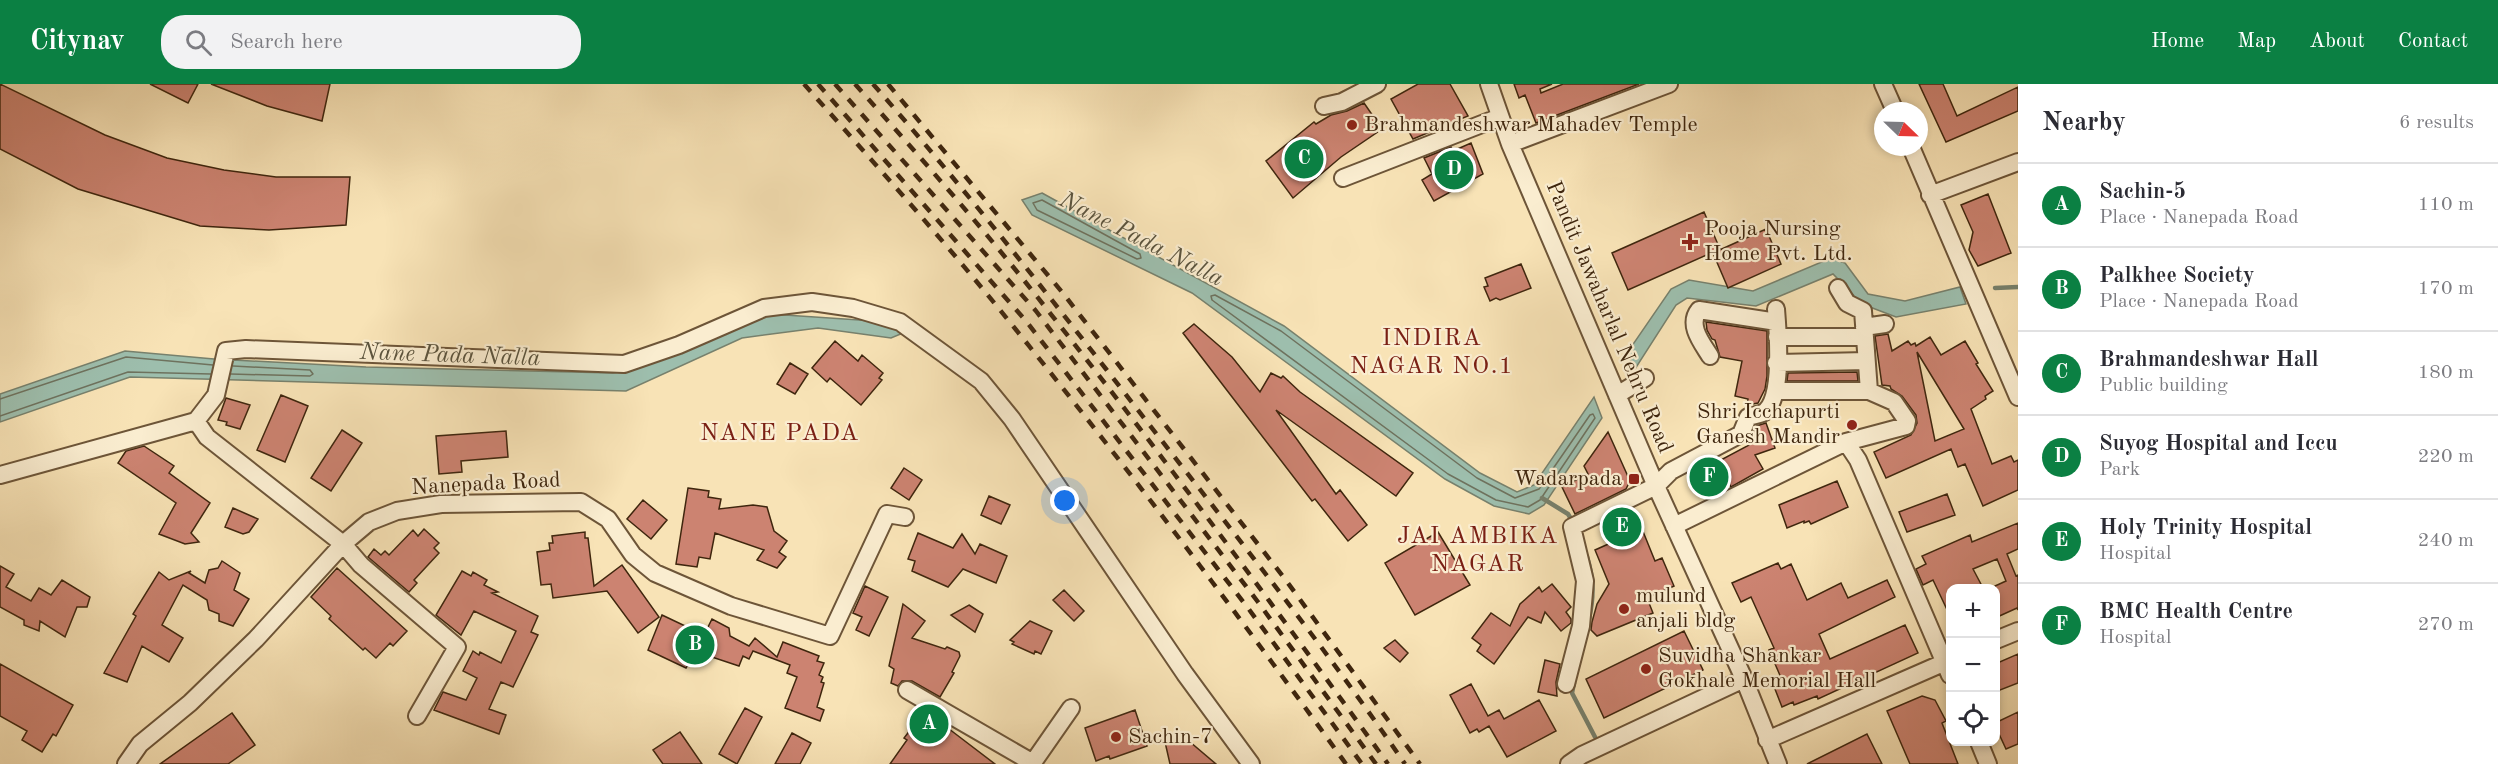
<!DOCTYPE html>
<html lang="en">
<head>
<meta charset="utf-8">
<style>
  :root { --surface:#fff; --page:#f2f2f3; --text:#2b2b33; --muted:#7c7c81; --line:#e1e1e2; --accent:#0b8043 }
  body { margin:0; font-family:"Old Standard TT",serif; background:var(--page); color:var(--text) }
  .controls { position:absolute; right:18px; bottom:18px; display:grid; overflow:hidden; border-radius:12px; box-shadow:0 3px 9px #0003 }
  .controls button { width:54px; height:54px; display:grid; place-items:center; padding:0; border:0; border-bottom:2px solid var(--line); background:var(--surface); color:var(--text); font:30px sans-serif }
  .compass { position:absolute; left:1874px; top:18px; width:54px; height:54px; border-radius:50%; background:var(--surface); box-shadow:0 3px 9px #0003; rotate:113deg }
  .you { position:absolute; left:1065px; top:417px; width:21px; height:21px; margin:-15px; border:4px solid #fff; border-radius:50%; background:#1a73e8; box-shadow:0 0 0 9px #1a73e833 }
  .badge { display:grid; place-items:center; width:39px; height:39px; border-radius:50%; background:var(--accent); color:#fff; font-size:20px; font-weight:700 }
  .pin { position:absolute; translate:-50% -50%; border:3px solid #fff; box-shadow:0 2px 6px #0006 }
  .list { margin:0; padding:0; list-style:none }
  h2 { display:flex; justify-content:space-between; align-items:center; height:78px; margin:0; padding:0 24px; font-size:26px }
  h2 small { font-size:20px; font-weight:400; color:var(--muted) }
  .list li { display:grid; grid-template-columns:39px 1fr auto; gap:18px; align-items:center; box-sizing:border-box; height:84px; padding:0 24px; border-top:2px solid var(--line) }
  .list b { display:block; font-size:22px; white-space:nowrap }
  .list p { margin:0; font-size:20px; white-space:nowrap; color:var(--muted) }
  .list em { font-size:20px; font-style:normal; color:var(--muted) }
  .icon { flex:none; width:33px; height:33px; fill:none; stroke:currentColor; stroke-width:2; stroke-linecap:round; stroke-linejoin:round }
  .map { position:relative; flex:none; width:2018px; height:680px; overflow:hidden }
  header { display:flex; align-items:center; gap:36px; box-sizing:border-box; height:84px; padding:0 30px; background:var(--accent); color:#fff }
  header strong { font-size:28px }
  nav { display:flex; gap:33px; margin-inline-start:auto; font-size:21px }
  .search { width:420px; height:54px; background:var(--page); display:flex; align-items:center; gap:15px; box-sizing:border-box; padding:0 21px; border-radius:24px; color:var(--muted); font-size:22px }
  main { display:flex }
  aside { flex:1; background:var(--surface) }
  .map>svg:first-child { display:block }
  .water { fill:#9dbead; stroke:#77816d; stroke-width:1.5 }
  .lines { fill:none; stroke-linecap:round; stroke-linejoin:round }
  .shore { stroke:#6e725e; stroke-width:1.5 }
  .stream { stroke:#77816d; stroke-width:4.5 }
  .building { fill:#cc8371; stroke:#3f260e; stroke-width:1.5; fill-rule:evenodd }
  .minor-casing { stroke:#6d5538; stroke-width:20 }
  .minor { stroke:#faedd0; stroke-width:16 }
  .rail { stroke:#3f260e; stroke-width:4.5; stroke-dasharray:10 10; stroke-linecap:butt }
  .poi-dot { fill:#8f2418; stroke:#faedd0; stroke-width:2 }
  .labels { text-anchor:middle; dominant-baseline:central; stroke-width:4.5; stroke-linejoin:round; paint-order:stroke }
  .poi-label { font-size:22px; fill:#3f260e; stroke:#faedd0; text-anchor:start }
  .street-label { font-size:22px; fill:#3f260e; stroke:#faedd0 }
  .water-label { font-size:24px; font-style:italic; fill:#5b543e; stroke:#faedd0 }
  .neighbourhood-label { font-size:24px; letter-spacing:1.5px; fill:#7a1f14; stroke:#faedd0 }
</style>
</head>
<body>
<header>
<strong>Citynav</strong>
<div class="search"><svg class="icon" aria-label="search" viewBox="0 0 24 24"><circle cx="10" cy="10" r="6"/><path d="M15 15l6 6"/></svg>Search here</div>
<nav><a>Home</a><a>Map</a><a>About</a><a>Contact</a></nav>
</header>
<main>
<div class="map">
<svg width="2018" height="680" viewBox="0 0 2018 680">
  <rect width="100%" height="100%" fill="#f8e3b6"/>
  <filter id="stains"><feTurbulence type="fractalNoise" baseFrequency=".00333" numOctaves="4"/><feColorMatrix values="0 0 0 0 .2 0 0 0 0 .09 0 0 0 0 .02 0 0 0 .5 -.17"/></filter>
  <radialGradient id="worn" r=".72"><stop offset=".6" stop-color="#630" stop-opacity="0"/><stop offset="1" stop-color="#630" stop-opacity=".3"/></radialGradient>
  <path class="water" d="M1042,109l242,133 196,147 37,19 17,-7 60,-88 8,21 -58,87 -15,9 -35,-8 -49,-27 -253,-186 -160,-78 -10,-15z
    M1831,174l14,5 23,31 37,7 55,-14 6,17 -70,13 -34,-13 -29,-30 -77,32 -69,-8 -11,7 -41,64 -8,-16 44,-64 18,-9 64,11z
    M770,230l119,8 14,11 -12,5 -73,-10 -76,10 -116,53 -496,-14 -130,45v-28l125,-43 89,8 152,8 247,6 26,-5z"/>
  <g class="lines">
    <path class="shore" d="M1042,116l98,54 1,4 -4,1 -100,-49 -4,-7z
      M1215,211l66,36 196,147 38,20 24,-9 51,-74 3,-1 2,4 -55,82 -12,7 -32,-7 -48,-26 -236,-174 -1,-4z
      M231,290l79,2 3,-2 -3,-4 -77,-4
      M0,315l126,-42 87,8
      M0,332l128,-44 83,2"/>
    <path class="stream" d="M1995,204l23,-1
      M1542,414l26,16 5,8
      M1587,473c7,22 7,40 2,62
      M1574,599l-2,10 23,44"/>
  </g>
  <path class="building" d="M0,0l105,51 62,23 57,12 52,7h74l-4,48 -77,5 -69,-4 -122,-37 -78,-40z
    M150,0h48l-10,19z
    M211,0h119l-8,37 -55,-15z
    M1418,0h32l18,32 -55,23 -22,-40z
    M1514,0h38l-12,5 1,4 22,-9h76l-103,39 -11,-28 -6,3z
    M1919,0h24l14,32 61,-29v24l-72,31z
    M1364,19l18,26 -41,28 -48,41 -27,-37 48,-39 2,2 15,-9 16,-4z
    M1471,59l12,31 -49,27 -12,-21 10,-6 -8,-16 27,-11 2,4z
    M1988,110l23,59 -33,13 -9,-16 4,-18 -12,-27z
    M1704,128l16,37 -92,41 -16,-37z
    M1766,145l15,35 -53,24 -15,-35z
    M1521,180l10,24 -31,12 -4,-2 -6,3 -6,-14 4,-1 -3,-8z
    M1706,238l61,9v45l-2,13 -7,14 -11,2 1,-6 -13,-3 7,-35 -22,-4 -5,-17 -3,-1 -5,-9z
    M1194,240l38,33 28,35 11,-19 10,5 2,-2 17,16 113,81 -17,23 -120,-86 60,84 4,-4 27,35 -19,16 -33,-42 -3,2 -129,-168z
    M1888,250l4,17 16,-10 3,4 4,-2 1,3 14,-9 11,18 24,-14 13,22 -2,1 17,27 -8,5 1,3 -15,10 21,55 19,-8 3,6 4,-2v30l-35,16 -18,-42 -7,3 -7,-18 -65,29 -12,-26 37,-17 6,-12 -1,-8 -14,-19 -11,-7 -1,-3 -8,-1 -7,-49zM1917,268l47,77 -29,12z
    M835,257l23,20 4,-6 21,18 -4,5 3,2 -21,25 -31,-27 -3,4 -15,-14z
    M790,279l18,11 -13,20 -18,-10z
    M1857,288l1,9h-71l1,-8z
    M281,311l27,11 -23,56 -28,-12z
    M226,314l24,7 -10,24 -14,-4 1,-3 -9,-2z
    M1766,339l9,25 -20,7 8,14 -32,18 -14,-25 36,-19 -2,-5 5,-12z
    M342,346l20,13 -31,48 -20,-13z
    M506,347l2,26 -47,4 1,11 -23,2 -3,-38z
    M1608,348l22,49 -4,8 -51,25 -13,-27 26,-13 -4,-8z
    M144,362l30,20 -5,7 41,30 -19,30 8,9 -14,2 -26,-10 17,-31 -58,-40 8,-12z
    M904,384l18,12 -13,20 -18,-12z
    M1837,397l11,26 -37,17 -2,-3 -5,2v-2l-17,7 -8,-23z
    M688,404l21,3 -1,6 13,2 -2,10 34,-4 14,2 7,24 13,10 -8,11 7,5 -9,11 -20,-8 7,-10 -49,-17 -5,26 -11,-2 -2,10 -21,-3z
    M1947,410l8,21 -48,17 -8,-20z
    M989,412l21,9 -9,19 -20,-9z
    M643,416l24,20 -16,19 -24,-20z
    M233,424l25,11 -9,13 -6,2 -18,-7z
    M2018,439v26l-11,5 9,22 2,-1v35l-1,-2 -22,10v-32l11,-5 -9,-22 -24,10 10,19h-33v28l-17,-36 -10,5 -7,-16 10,-5 -4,-8 48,-21 2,7z
    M424,445l15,14 -5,5 5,5 -25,27 3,3 -8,9 -41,-35 6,-8 7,6 4,-4 4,4 24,-25 5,6z
    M1642,445l13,32 7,-3 12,28 -27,12 6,15 -56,23 -6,-6 1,-8 5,-18 12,-20 -14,-34z
    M585,448v6h3l6,48 28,-21 37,52 -21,16 -31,-42 -54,7 -2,-14 -10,1 -4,-33 13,-2 -1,-7h4l-1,-7z
    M1438,448l32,53 -55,30 -30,-52z
    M918,449l35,15 9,-14 13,20 5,-10 27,12 -11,27 -33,-14 -15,18 -36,-16 3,-10 -7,-2z
    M222,477l18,12 -6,17 15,9 -16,27 -14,-5v-7l-10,-4 -2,-10 -24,-15 -21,40 21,13 -14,24 -27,-16 -15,36 -23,-9 32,-57 -3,-2 26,-42 10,8 22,-9 -2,2 16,10 4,-13 9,-2z
    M1778,479l3,6 10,-5 16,36 34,-17 7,15 39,-18 8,17 -76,37 11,25 75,-34 13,28 -100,46 -1,-3 -23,9 -1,-3 -11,5 -9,-23 9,-4 -13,-30 5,-2 -23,-51 -10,5 -9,-19z
    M0,482l14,8 -8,13 25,14 8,-13 12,7 11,-15 28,17 -3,10h-10l-12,30 -25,-16 -1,10 -15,-6v-5l-24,-13z
    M337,484l70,63 -14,15 -3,-3 -14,15 -11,-10 -2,2 -34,-31 2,-3 -20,-19z
    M462,487l9,5 2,-4 14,8 -3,5 14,7 -6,1 46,23 -7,16 7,3 -25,52 -12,-5 -12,27 17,6 -7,19 -65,-24 9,-18 23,8 11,-22 -14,-7 10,-20 6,4 1,-3 21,11 15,-32 -42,-20 -13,24 -25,-20z
    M1552,500l19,23 -5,5 5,7v4l-10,8 -16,-19 -4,11 -13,-6 -34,47 -17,-13 4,-6 -9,-7 19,-25 19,13 10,-22 19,-17 3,5z
    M865,502l23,11 -19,39 -13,-6 6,-13 -9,-4z
    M1064,506l20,21 -10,10 -21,-21z
    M903,520l22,17 -13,17 33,11 2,-2 12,5 1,4 -8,16 2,1 -14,24 -28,-16h-10l-4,5 -7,-3 3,-14 -5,-3z
    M969,521l14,9 -8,18 -24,-17z
    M662,531l42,20 8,-16 17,9 1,8 19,10 6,-8 22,19 6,-15 36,14 -2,5 7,2 -5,12 4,2 -2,5 3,1 -7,24 7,3 -4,11 -35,-13 12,-31 -10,-4 3,-8 -37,-14 -4,8 -6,-3 -4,10 -39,-13 -8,5 -6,10 -38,-18z
    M1030,537l22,10 -11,23 -6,-3 -1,3 -22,-10 2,-2 -4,-2z
    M1684,547l19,39 -99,48 -18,-39z
    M1395,556l13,13 -8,9 -16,-14z
    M2018,570v29l-23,9v-28z
    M1545,576l15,4 -4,18 1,14 -19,-4z
    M0,580l73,41 -17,31 -3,-2 -11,18 -20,-12 5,-9 -27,-15z
    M1471,600l17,32 11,-6 5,9 35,-19 17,31 -49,26 -18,-31 -10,6 -2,-3 -7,4 -20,-38z
    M1922,612l13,4 11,21 -4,2 16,41h-48l-23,-53z
    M745,624l17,9 -25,47 -18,-10z
    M1135,626l12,36 -37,13 -1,-3 -13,5 -11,-33z
    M924,628l12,7 59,45h-105l17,-24 -3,-2z
    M2018,628v32l-12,5 -7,-15 -4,2v-13z
    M232,629l23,32 -27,19h-68z
    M680,648l22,32h-39l-10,-14z
    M792,649l19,10 -11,21h-25z
    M1867,650l15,30h-75z
    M1183,652l33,28h-46l-5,-22z"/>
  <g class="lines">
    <g class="minor-casing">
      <path id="minor" d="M1489,0l21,60 146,342 88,193 34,85
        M1883,0l12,27
        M1324,22l18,-4 35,-18
        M1510,60l159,-60
        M1911,63l107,250
        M1343,94l157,-61
        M1930,111l88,-33
        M1864,243l21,-3
        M1777,253h88
        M1710,272c-8,-13 -23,-31 -11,-46l78,12
        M1776,279l90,-2
        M1776,307h93
        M1617,311l28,-17
        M1846,358l12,18 92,215
        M0,391l196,-54
        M1674,442l172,-84 60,-16 1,-5 -13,-19 -25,-11 -6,-80 -16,-8 -9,-15
        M1996,556l22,-9
        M1566,600l15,-58 4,-45 -13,-54 84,-41 15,-15 70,-37 7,-17c6,-2 13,-2 18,-6 17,-17 12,-78 10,-102
        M907,606l126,73
        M417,632l40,-69 -96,-82 -18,-21 -136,-107 -11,-16 20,-26 10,-44 20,-2 378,15 55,-19 85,-37 48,-6 41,6 47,14 81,59 31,38 173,255 66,90
        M1767,656l183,-80
        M1979,658l9,22
        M126,680l14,-20 50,-41 66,-64 87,-95 26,-22 28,-11 44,-7 140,-2 27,17 25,36 22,18 76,33 99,30 57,-122 18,3
        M1032,680l39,-56
        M1569,680l13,-9 162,-76"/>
    </g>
    <use href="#minor" class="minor"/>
    <path class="rail" d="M804,0c72,81 145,162 213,247 114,141 223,286 329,433
      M818,0l208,237 222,287 114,156
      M835,0l201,227 222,291 118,162
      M855,0c65,73 130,146 191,224 118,149 231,302 342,456
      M873,0c101,115 195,236 289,357 83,106 167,212 243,323
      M888,0l174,208 223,287 135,185"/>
  </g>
  <g class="poi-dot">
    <circle cx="1352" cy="41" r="6"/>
    <path d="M1687 149h6v6h6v6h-6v6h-6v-6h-6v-6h6z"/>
    <circle cx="1852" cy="341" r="6"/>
    <rect x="1628" y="389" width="12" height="12" rx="3"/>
    <circle cx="1624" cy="525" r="6"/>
    <circle cx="1646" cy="585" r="6"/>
    <circle cx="1116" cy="653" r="6"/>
  </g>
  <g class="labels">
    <g class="poi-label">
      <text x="1364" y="41">Brahmandeshwar Mahadev Temple</text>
      <text x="1704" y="145">Pooja Nursing<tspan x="1704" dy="25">Home Pvt. Ltd.</tspan></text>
      <text x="1840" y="328" text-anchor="end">Shri Icchapurti<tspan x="1840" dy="25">Ganesh Mandir</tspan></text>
      <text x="1622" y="395" text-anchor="end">Wadarpada</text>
      <text x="1636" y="512">mulund<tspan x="1636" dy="25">anjali bldg</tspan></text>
      <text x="1658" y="572">Suvidha Shankar<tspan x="1658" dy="25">Gokhale Memorial Hall</tspan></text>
      <text x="1128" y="653">Sachin-7</text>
    </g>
    <g class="street-label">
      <text transform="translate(1609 233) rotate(67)">Pandit Jawaharlal Nehru Road</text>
      <text transform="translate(486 400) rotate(-3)">Nanepada Road</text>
    </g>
    <g class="water-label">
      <text transform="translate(1141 156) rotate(27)">Nane Pada Nalla</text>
      <text transform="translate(450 272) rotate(2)">Nane Pada Nalla</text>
    </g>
    <g class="neighbourhood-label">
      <text x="1432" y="255">INDIRA<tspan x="1432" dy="28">NAGAR NO.1</tspan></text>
      <text x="780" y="350">NANE PADA</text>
      <text x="1478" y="453">JAI AMBIKA<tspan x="1478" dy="28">NAGAR</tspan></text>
    </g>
  </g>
  <rect width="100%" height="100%" filter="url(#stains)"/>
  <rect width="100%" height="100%" fill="url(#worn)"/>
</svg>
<div class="controls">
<button>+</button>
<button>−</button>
<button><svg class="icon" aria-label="locate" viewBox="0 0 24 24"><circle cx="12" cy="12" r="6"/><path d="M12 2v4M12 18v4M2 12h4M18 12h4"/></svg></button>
</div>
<svg class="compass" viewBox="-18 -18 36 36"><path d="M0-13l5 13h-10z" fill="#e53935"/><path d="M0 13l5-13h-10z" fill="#7c7c81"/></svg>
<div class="you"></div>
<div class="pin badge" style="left:929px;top:640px">A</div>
<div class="pin badge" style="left:695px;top:561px">B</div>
<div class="pin badge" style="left:1304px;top:75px">C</div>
<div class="pin badge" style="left:1454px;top:86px">D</div>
<div class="pin badge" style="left:1622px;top:443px">E</div>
<div class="pin badge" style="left:1709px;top:393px">F</div>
</div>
<aside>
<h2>Nearby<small>6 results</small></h2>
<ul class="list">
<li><span class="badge">A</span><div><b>Sachin-5</b><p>Place · Nanepada Road</p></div><em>110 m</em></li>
<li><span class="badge">B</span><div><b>Palkhee Society</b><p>Place · Nanepada Road</p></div><em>170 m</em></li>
<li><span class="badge">C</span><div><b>Brahmandeshwar Hall</b><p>Public building</p></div><em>180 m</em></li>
<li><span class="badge">D</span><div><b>Suyog Hospital and Iccu</b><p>Park</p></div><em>220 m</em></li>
<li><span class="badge">E</span><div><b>Holy Trinity Hospital</b><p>Hospital</p></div><em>240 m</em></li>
<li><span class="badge">F</span><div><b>BMC Health Centre</b><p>Hospital</p></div><em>270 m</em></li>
</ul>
</aside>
</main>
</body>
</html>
